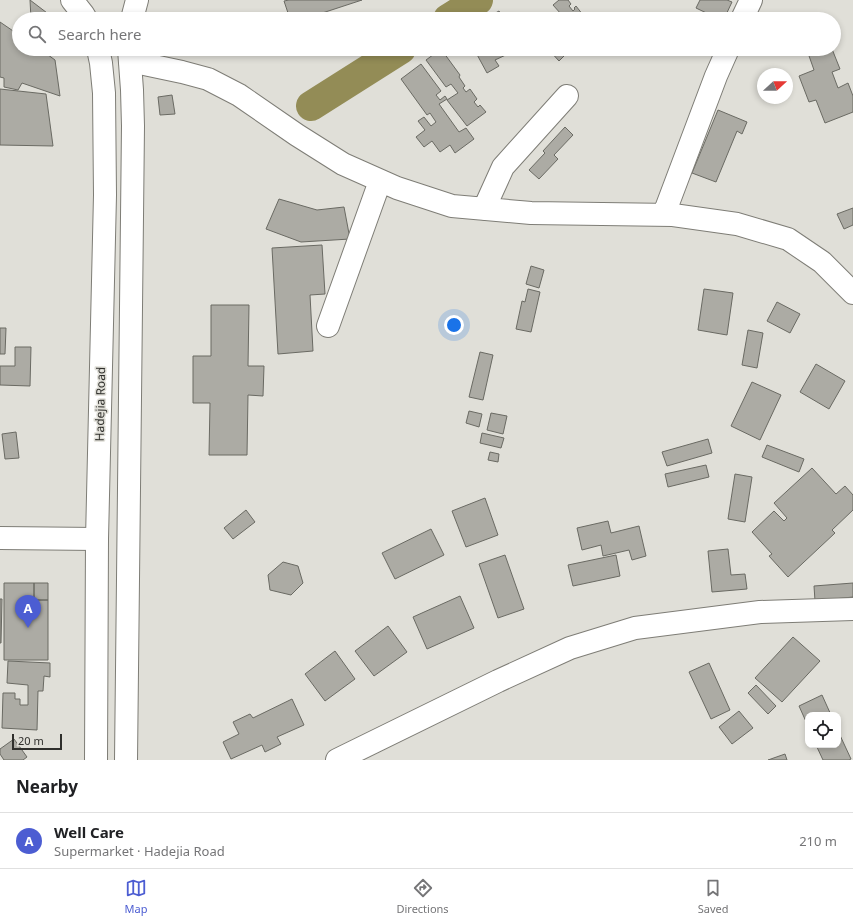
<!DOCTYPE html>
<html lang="en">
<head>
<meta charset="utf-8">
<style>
  :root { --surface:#fff; --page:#f6f6f6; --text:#202124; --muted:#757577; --line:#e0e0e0; --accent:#4c5dd2 }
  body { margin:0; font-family:"Noto Sans",sans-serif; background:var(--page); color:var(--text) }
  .controls { position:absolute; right:12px; bottom:12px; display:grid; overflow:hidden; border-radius:8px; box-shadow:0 2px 6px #0003 }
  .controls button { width:36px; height:36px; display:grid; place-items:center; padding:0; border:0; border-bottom:1px solid var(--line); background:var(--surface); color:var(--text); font:20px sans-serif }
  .compass { position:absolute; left:757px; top:68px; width:36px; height:36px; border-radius:50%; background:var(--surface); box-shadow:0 2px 6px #0003; rotate:69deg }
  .scale { position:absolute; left:12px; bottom:10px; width:50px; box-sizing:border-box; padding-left:4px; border:2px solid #2f2f2c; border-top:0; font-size:11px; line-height:14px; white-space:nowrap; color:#2f2f2c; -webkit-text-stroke:3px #e0dfd8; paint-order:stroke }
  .you { position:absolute; left:454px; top:325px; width:14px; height:14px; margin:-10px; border:3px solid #fff; border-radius:50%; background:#1a73e8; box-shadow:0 0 0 6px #1a73e833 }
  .badge { display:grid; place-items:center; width:26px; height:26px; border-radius:50%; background:var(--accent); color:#fff; font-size:13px; font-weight:700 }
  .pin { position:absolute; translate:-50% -33px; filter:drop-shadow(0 1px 2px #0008) }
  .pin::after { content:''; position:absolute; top:21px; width:14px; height:12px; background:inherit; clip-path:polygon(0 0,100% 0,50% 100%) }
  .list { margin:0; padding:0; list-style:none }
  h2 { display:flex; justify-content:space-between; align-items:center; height:52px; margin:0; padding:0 16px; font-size:17px }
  h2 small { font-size:13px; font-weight:400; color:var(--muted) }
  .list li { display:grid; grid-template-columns:26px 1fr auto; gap:12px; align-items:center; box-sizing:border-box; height:56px; padding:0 16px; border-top:1px solid var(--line) }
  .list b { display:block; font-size:15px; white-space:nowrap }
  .list p { margin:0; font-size:13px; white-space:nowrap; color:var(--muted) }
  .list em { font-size:13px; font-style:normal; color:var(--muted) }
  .icon { flex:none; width:22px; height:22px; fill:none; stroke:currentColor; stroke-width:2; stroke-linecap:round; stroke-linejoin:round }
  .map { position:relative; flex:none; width:853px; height:760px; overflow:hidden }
  .search { position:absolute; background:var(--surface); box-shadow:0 2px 6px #0003; left:12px; right:12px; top:12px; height:44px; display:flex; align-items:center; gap:10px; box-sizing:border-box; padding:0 14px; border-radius:22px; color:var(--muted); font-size:15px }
  .sheet { height:108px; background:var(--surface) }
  nav { display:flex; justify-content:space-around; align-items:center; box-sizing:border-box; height:56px; border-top:1px solid var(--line); background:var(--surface); font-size:11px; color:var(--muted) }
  nav a { display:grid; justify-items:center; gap:2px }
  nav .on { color:var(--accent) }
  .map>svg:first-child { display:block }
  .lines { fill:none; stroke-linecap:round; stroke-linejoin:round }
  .river { stroke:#938c56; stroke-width:30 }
  .building { fill:#acaba4; stroke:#6a6a63 }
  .minor-casing { stroke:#7e7d76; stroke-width:24 }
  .major-casing { stroke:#7e7d76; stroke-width:24 }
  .minor { stroke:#fff; stroke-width:22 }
  .major { stroke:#fff; stroke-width:22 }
  .labels { text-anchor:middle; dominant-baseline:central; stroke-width:3; stroke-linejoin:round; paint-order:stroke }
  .street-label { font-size:12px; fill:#2f2f2c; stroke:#e0dfd8 }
</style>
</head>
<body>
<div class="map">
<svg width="853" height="760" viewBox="0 0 853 760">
  <rect width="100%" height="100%" fill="#e0dfd8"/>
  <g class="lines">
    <path class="river" d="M448,19l30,-19
      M311,106l90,-57"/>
  </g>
  <path class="building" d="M30,0l25,19h-24z
    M289,0h73l-58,19h-14l-6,-18z
    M559,0h9l3,4 -2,2 4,5 2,-2 -1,-1 2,-2 7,9 -3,3 1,1h-9l-1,-2 -4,2 -5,-6 -1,1 -8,-9z
    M700,0h27l5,2 -8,17h-5l-23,-11z
    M499,11l5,8h-12l-2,-3z
    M259,13l2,6h-19z
    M0,22l19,13v14h21l15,11 5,36 -38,-13 -4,7 -14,-3v-9l-4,-1z
    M441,49l19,26 -1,2 6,9 -2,2 3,4 4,-3 7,10 -3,3 4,5 2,-2 6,7 -19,14 -20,-26 11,-7 -7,-9 -5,3 -20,-27z
    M474,49h34l2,4 -15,7 4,6 -12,7z
    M549,49h22l-12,12 -10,-11z
    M817,49h15l8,20 -8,3 6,16 10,-5 5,13v16l-28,11 -9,-23 -7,2 -10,-26 15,-6 -6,-17z
    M421,64l20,27 -5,4 4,5 5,-4 2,3 -8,5 20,28 7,-4 8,11 -19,14 -5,-8 -10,7 -8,-11 -8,6 -8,-10 9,-7 -7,-9 6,-4 7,9 5,-4 -6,-9 -3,2 -26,-36z
    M0,89l46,5 7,52 -53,-1z
    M172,95l3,19 -15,1 -2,-18z
    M718,110l29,12 -5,12 -5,-3 -21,51 -24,-9z
    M565,127l8,8 -19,20 4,4 -19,20 -10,-9 16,-17 -2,-2z
    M279,199l38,11 27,-3 6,32 -49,3 -35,-13z
    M853,208v17l-9,4 -7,-15z
    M322,245l3,49 -15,1 3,56 -35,3 -6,-106z
    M531,266l13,4 -5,18 -13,-4z
    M528,289l12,3 -9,40 -15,-3 6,-28 3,1z
    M704,289l29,4 -6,42 -29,-5z
    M777,302l23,12 -10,19 -23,-12z
    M211,305h38l-1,61h16l-1,30 -15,-1 -1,60h-38l1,-52h-17v-47h18z
    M0,328h6l-1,26h-5z
    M748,330l15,3 -6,35 -15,-3z
    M15,347h16l-1,39 -30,-1v-19h15z
    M480,352l13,3 -10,45 -14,-3z
    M816,364l29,17 -16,28 -29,-17z
    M752,382l29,13 -21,45 -29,-14z
    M469,411l13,3 -3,13 -13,-4z
    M491,413l16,3 -4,18 -16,-4z
    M16,432l3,26 -14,1 -3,-25z
    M482,433l22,5 -3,10 -21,-5z
    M708,439l4,14 -45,13 -5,-14z
    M767,445l37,14 -5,13 -37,-15z
    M490,452l9,2 -1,8 -10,-2z
    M706,465l3,12 -41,10 -3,-13z
    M812,468l24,26 9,-8 8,9v15l-21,20 3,3 -47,44 -19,-21 3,-2 -20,-22 22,-21 10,10 3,-3 -13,-15z
    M735,474l17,3 -7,45 -17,-3z
    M485,498l13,37 -32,12 -14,-36z
    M246,510l9,12 -22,17 -9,-11z
    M608,521l3,12 28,-7 7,30 -14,4 -3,-10 -26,6 -2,-11 -19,5 -5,-22z
    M431,529l13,26 -49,24 -13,-26z
    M728,549l3,26 14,-1 2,15 -35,3 -4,-41z
    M505,555l19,54 -26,9 -19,-54z
    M616,555l4,21 -47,10 -5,-21z
    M283,562l15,4 5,17 -12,12 -21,-5 -2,-15z
    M4,583h30v17h14v60h-44z
    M34,583h14v17h-14z
    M853,583v14l-38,4 -1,-15z
    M460,596l14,32 -47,21 -14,-32z
    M0,599h2l-1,44h-1z
    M388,626l19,26 -33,24 -19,-25z
    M793,637l27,24 -38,41 -27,-24z
    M335,651l20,28 -30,22 -20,-27z
    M8,661l42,2v14l-6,-1 -1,15h-5l-1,39 -35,-2 1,-35h12v6h5v6h8v-20l-21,-2z
    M709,663l21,47 -19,9 -22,-47z
    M756,685l20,21 -8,8 -20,-21z
    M822,695l9,20h-23v11l-9,-20z
    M292,699l12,26 -27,12 4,7 -16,8 -3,-7 -31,14 -8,-17 16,-8 -6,-12 17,-8 3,4z
    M739,711l14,17 -21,16 -13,-17z
    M838,731l13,28 -2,1h-26l-7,-15h22z
    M14,739l13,18 -4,3h-19l-4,-6v-5z
    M785,754l2,6h-19z"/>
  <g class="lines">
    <g class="minor-casing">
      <path id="minor" d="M742,19l9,-19
        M130,61l52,11 26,7 31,16 58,40 46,29 54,24 55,18 79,7 142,2 64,9 51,15 34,23 31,31
        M484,209l19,-42 64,-71
        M664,214l52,-138 12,-27
        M328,326l52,-145
        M0,538l97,1
        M337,760l161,-79 72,-33 65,-20 125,-16 93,-3"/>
    </g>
    <g class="major-casing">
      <path id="major" d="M72,0l11,14 3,5
        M132,19l5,-19
        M96,760l1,-221 8,-344 -1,-102 -3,-30 -3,-14
        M126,760l7,-634 -1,-36 -3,-41"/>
    </g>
    <use href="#minor" class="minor"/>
    <use href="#major" class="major"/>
  </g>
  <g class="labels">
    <g class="street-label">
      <text transform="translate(100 404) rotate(-89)">Hadejia Road</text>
    </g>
  </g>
</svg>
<div class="controls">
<button><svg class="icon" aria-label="locate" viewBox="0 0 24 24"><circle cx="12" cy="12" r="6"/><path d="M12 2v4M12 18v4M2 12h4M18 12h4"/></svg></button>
</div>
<svg class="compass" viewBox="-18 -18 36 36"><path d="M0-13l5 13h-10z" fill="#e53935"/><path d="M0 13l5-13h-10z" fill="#757577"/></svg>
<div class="scale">20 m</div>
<div class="you"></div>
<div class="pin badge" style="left:28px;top:628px">A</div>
<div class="search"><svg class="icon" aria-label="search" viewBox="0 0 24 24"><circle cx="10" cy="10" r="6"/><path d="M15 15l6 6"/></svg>Search here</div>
</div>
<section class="sheet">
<h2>Nearby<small></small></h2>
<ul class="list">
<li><span class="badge">A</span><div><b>Well Care</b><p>Supermarket · Hadejia Road</p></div><em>210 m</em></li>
</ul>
</section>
<nav>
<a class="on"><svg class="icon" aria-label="map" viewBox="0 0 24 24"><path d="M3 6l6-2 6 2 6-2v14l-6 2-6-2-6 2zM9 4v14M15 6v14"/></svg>Map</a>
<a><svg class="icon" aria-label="directions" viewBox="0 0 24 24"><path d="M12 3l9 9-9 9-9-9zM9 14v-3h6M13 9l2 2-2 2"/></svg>Directions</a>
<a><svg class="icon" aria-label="saved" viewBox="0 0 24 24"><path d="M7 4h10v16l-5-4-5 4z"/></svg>Saved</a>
</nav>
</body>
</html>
